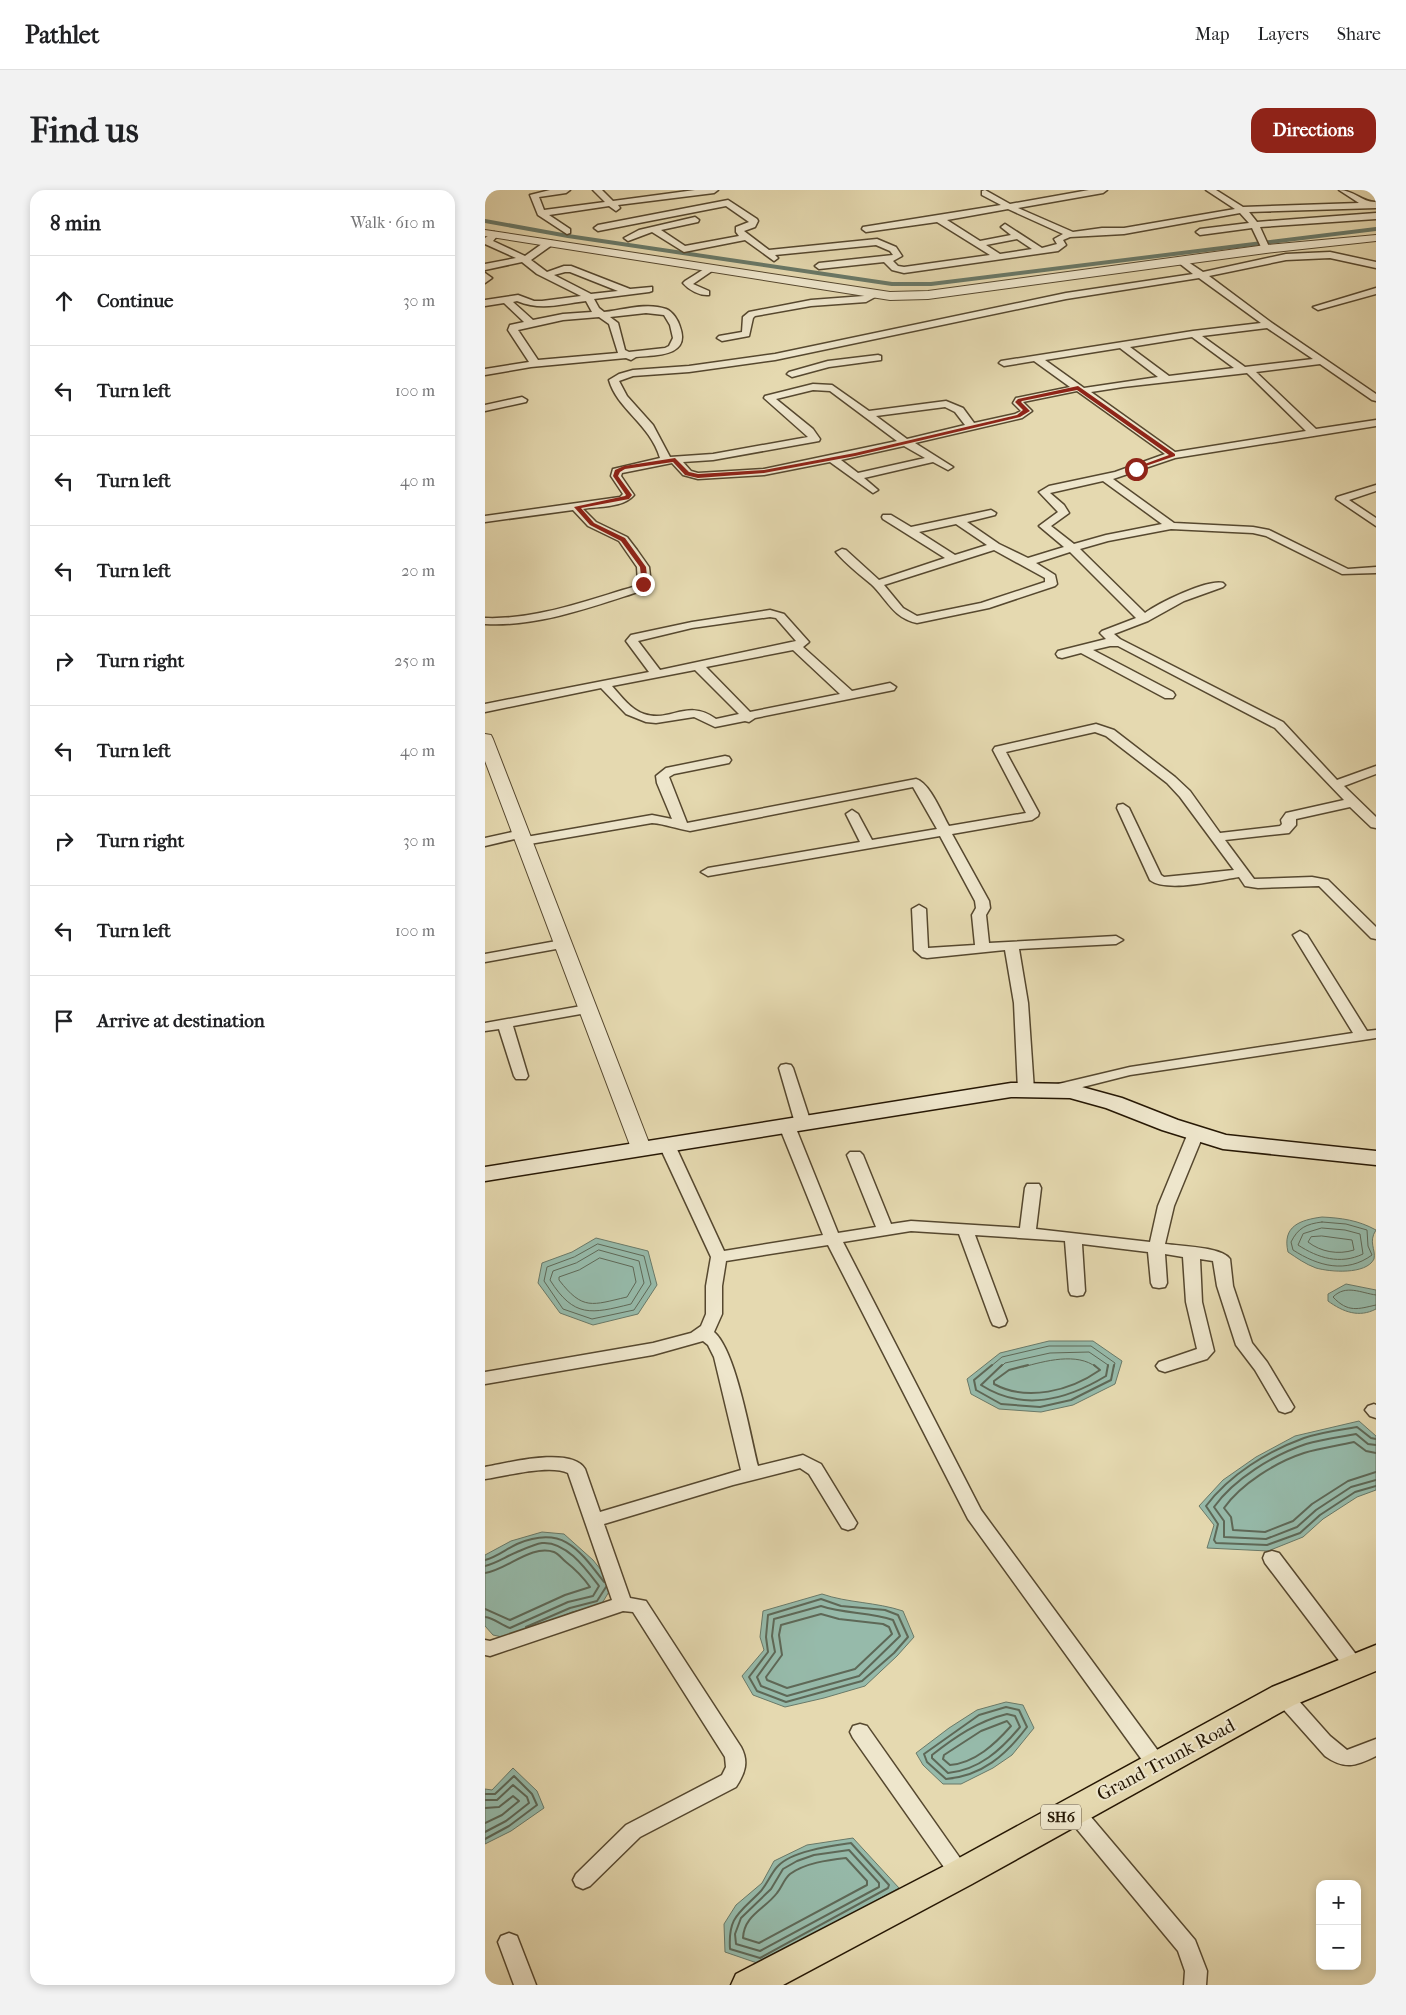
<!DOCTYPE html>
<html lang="en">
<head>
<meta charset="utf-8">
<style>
  :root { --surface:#fff; --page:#f2f2f2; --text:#202124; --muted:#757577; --line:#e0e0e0; --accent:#8f2418 }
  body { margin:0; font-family:"IM FELL French Canon",serif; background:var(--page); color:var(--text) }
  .controls { position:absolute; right:15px; bottom:15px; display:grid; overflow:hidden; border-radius:10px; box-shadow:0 2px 8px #0003 }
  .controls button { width:45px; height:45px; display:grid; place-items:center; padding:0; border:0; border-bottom:1px solid var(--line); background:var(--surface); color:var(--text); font:25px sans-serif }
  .stop { position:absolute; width:15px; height:15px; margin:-11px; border:4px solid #8f2418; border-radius:50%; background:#fff }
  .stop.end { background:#8f2418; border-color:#fff; box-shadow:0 1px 5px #0008 }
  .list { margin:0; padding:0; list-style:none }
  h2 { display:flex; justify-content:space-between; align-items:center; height:65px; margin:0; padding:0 20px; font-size:21px }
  h2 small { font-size:16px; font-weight:400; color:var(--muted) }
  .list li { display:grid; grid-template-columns:32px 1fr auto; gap:15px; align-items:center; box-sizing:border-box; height:90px; padding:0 20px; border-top:1px solid var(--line) }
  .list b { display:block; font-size:19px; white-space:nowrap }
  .list em { font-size:16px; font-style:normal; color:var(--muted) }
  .icon { flex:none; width:28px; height:28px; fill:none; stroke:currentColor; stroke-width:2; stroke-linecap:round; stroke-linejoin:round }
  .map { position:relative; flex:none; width:891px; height:1795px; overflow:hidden; border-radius:15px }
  header { display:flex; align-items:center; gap:30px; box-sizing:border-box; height:70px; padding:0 25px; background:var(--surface); border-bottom:1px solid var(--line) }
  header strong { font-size:24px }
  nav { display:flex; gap:28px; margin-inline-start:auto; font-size:18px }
  .intro { display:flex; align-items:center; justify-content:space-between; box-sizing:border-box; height:120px; padding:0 30px }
  h1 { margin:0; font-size:35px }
  .button { padding:12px 22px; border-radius:15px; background:var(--accent); color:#fff; font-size:18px; font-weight:700 }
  main { display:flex; gap:30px; padding:0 30px }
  aside { flex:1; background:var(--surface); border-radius:15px; box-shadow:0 2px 8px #0003 }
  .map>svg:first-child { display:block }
  .water { fill:#96baaa; stroke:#697968 }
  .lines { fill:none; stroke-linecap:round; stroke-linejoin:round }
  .shore-far1 { stroke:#5e6857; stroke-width:1 }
  .shore { stroke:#5e6857; stroke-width:2 }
  .stream { stroke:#697968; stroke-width:4 }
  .minor-casing { stroke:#56482f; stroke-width:3 }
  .tertiary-casing { stroke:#56482f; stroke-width:2 }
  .secondary-casing { stroke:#261704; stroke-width:3 }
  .primary-casing { stroke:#261704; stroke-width:3 }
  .minor { fill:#eee6cc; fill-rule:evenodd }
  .tertiary { fill:#eee6cc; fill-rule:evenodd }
  .secondary { fill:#eee6cc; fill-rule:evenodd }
  .primary { fill:#e5d9b0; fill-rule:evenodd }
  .route { fill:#8f2418 }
  .labels { text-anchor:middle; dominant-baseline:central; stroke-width:4; stroke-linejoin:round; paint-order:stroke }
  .shield { fill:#eee6cc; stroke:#625540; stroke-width:1 }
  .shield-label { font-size:15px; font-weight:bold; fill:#261704 }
  .near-street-label { font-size:19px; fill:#261704; stroke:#eee6cc }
</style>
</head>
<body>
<header>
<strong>Pathlet</strong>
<nav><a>Map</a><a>Layers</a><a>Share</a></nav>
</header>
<div class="intro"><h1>Find us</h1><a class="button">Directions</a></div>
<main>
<aside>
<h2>8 min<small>Walk · 610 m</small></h2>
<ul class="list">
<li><svg class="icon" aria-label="ahead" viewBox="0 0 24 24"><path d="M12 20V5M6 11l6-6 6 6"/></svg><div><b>Continue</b></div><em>30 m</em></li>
<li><svg class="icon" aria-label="left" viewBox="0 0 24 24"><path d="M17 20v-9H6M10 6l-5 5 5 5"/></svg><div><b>Turn left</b></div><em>100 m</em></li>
<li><svg class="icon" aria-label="left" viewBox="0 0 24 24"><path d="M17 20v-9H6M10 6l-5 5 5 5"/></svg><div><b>Turn left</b></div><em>40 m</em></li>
<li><svg class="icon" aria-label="left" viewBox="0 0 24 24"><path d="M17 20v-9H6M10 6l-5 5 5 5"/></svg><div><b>Turn left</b></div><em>20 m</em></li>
<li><svg class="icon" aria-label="right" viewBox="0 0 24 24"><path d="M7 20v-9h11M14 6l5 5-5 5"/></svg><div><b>Turn right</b></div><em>250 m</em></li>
<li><svg class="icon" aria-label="left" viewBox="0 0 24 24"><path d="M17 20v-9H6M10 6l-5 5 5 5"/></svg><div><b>Turn left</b></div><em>40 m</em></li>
<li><svg class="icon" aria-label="right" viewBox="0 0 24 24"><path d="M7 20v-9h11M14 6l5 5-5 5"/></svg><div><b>Turn right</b></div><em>30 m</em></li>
<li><svg class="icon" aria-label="left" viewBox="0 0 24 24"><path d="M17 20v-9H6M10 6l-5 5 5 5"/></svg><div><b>Turn left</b></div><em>100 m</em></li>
<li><svg class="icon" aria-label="arrive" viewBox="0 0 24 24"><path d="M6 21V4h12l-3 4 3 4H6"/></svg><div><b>Arrive at destination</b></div></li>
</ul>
</aside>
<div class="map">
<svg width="891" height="1795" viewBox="0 0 891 1795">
  <rect width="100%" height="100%" fill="#e5d9b0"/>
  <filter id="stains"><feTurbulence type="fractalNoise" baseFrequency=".004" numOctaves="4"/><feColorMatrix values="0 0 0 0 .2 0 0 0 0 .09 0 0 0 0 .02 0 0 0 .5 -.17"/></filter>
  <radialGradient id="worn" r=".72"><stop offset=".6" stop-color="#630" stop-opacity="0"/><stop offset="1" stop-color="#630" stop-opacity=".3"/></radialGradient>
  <path class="water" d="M837,1027c19,1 36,3 54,13 -8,12 0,19 -2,29 -8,16 -44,13 -58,9 -11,-4 -19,-10 -28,-16 -6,-26 12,-32 34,-35z
    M111,1048l52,13 9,34 -19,29 -45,11 -33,-12 -22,-30 4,-20 30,-11z
    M861,1094l30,6v19c-17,9 -33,3 -48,-8v-7z
    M564,1151h44l29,20 -7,23 -42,21 -32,7 -42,-3 -28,-15 -4,-15 33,-26z
    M874,1231l17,15v54l-19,7 -34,22 -20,18 -35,14 -61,-3 7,-23 -15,-19 24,-26 33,-23 39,-21z
    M57,1342l22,2 29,26 20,25 -12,20 -29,7 -61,27 -18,-4 -8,-9v-71l26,-14z
    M337,1404c26,9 54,8 81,17l11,26 -17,19 -32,30 -41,12 -39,9 -32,-12 -11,-19 22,-26 -4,-13 3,-26z
    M521,1512l17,3 11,23 -22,27 -19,13 -32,16h-18l-20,-19 -7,-12 33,-25 28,-18z
    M28,1578l24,23 7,17 -33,23 -26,13v-55l7,1z
    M368,1648l46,50 -139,76 -35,-12 -1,-28 12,-19 26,-22 12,-22 33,-16z"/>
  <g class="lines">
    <path class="shore-far1" d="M837,1032l24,2 21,6 1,16 4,9c-26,19 -54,11 -79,-5l-2,-8c7,-14 15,-18 31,-20z
      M837,1038l23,2 15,4 3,20c-23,11 -45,4 -65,-9l5,-11z
      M837,1046l30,4 2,10c-16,5 -33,2 -46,-8l3,-5z
      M113,1054l46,12 7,28 -17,26 -42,9 -29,-10 -19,-28 3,-14 27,-10z
      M114,1060l40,11 5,22 -13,21c-40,10 -57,14 -81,-24l3,-9 23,-8z
      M115,1068l33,9 3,15 -9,15c-35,8 -44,14 -68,-17v-3l20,-7z
      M891,1105c-15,-2 -30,-11 -43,2 15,16 25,12 43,8
      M505,1177l12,-10 47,-11h42l24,17 -1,4
      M516,1177l4,-4 45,-10 39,-1 19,13v2
      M538,1177c22,-6 54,-15 73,0"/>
    <path class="shore" d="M507,1175l-18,15 2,10 25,14 39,3 31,-7 40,-20 3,-15
      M517,1175l-21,20c42,27 85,15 125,-9l2,-11
      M543,1175l-19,5 -15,11v3c33,18 76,7 106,-14l-6,-5
      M891,1249l-5,-1 -14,-11c-18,3 -36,5 -53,11 -36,13 -75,37 -98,68l12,18 -4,16 2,3 51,2 33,-12 20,-18 35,-23 21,-6
      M891,1255l-8,-1 -12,-10c-16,3 -34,5 -50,10 -33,11 -72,35 -92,63l10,14v16l42,2 31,-12 19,-17 35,-23 25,-7
      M891,1263l-10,-2 -12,-9c-17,4 -34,6 -50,11 -28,9 -63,31 -80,55l7,9 2,13 32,2 28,-11 19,-17 36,-23 28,-9
      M0,1370c12,-3 21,-11 32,-16 45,-19 61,4 87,38
      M0,1376c12,-3 20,-9 32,-14 7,-3 18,-8 25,-9 24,-2 44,26 57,43l-6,10 -25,6 -58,26c-9,-3 -16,-10 -25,-11
      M0,1383c22,-3 46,-29 69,-21 5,2 8,7 12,10 9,7 17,15 24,25l-25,8 -55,25 -25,-11
      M336,1409l20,7 44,4 13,5 10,22 -14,16 -32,28 -76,21 -29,-11 -8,-14 19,-25 -2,-15 2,-22z
      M336,1416c24,8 49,6 72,14l7,16 -41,40 -72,20 -26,-10 -4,-9 18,-25 -3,-16 2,-17z
      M336,1424l18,5 44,5 6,3 3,7 -37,35 -68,19 -20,-8 -1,-3 16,-22 -3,-20 2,-10z
      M41,1437l44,-19 27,-7 9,-14
      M521,1517l13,3 8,17c-21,28 -45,49 -81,52l-19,-17 -3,-8 55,-39z
      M522,1524l8,2 5,11c-19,23 -41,43 -72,46l-16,-15v-3c23,-18 46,-34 75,-41z
      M522,1531l4,5c-16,18 -36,37 -61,39l-7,-6 1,-4 37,-24z
      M0,1604h10l19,-18 18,18 5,11 -28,21 -24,13
      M0,1610h12l16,-15 14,12 2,6 -23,18 -21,11
      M0,1618l14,-1 14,-11 6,5 -17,14 -17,8
      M366,1653l38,42 -1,3 -128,70 -30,-9c-2,-31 8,-35 28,-55 9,-8 12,-20 20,-28 14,-15 53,-20 73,-23z
      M364,1660l30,33v4l-119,64 -24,-7 -1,-10 6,-16 30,-29 12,-20 14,-8 17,-6z
      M361,1668l21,23v4l-108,58 -16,-5c1,-23 22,-29 34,-45 5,-6 7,-14 13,-19 15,-11 38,-14 56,-16z"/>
    <path class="stream" d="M0,31l83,15 324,48h39l445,-55"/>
    <g class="minor-casing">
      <path id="minor" d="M65,0h20l-4,3 -27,4 5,13 61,-8 -12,-12h9l11,11 82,-11h23l-4,3 -96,12 2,3 -4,3 -7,-5 -60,9 21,14v4l-3,1 -29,-19 -8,-20z
        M500,0l25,14 79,-14h18l-4,3 -85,15 55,24 29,-4h22l111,-19 -29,-19h10l27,17 116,-4 -20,-13c15,0 24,13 37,12v6l-127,4 8,10 119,-9v6l-116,8 10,22 -4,3 -4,-3 -10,-21 -52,7 -4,-3 4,-3 49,-6 -9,-10 -116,21 -54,3 -7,3 3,5 -8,6 -154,22 -12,-3 -8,-8 -65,7 -4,-3 4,-3 74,-8 -3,-4 -14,-6 -101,10 3,3 -4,3 -29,-21 -61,12 -32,-20 -24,9 -4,-3 15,-8 56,-13 4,3 -1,2 -37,8 24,16 54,-10 -3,-4v-5l13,-5 -23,-16 -128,25 -4,-3 4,-3 130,-25 29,19 1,2 -3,6 -11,4 25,19 108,-11 19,8 6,9 -9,5 5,5 6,1 86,-12 -53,-33 -71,10 -4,-3 1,-2 138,-22 -19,-10v-4zM523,19l55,25 -9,5 3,5 -15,4 -37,-24 -4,3 10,8 -31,6 -33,-21zM532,49l15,10 -32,5 -14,-9z
        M9,42l4,3 -5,6 32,15 21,-15h6v4l-21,15 16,12 17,-6h7l59,23 22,-2v4l-3,1 -55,7 5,9 5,4c19,-2 43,-10 62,-3 7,3 12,11 14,18 11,30 -25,28 -44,30l-5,3 -5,-2 -95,9 -46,8v-6l44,-7 -21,-32 2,-5 14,-3 -20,-19 -19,3v-6l33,-5 16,6h8l39,-5 -44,-22 -15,-12 -37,8v-6l31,-6 -31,-14v-6zM80,82h5l48,19 -27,3 -37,-19zM32,111c24,10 44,3 69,0l6,11 -29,2 -30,6 -20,-18zM161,123l18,2 6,10 3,13 -4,8 -4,2 -36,4 -4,-2 -7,-27 -8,-6zM114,127l10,7 9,29 -80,7 -20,-30 45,-10z
        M845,62l46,10v6l-46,-10 -44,2 -77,16 63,47 104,71v7l-4,-1 -52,-36 -64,8 60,57 60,-9v6l-201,32 -62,21 61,44 79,4 16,3 79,39 28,-2v6l-34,1 -76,-38 -13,-3 -82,-4 -63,12 -28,8 65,64c14,-10 62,-34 78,-30l2,2 -2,2 -39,14 -36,20 -34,13 6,5 163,83 54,58 39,-14v8l-32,12 32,31v11l-5,-1 -21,-20 -54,12v6l-7,8 -64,7 29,39 58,-2 16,3 48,47v12l-5,-1 -52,-52 -61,2 -13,-2 -6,-9c-21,3 -72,16 -89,3l-33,-72 1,-3 5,-1 6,4 32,67 3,2 70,-7 -54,-73 -13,-14 -61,-47 -11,-4 -89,20 33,61 -1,3 -6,4 -80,14 37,67 1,7 -4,7 3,28 127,-7 7,4 -7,4 -97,5 9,54 6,87 -3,3h-10l-3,-3 -4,-87 -9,-53 -78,8 -5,-1 -8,-7 -2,-41 7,-4 7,4 2,39 47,-3 -3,-30 4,-7 -1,-7 -35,-65 -232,40 -7,-4 7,-4 152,-26 -14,-28 6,-4 6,4 14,26 65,-11 -24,-42 -223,44c-13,-2 -24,-7 -38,-8l-128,22 -5,-1 -2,-3 2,-3 -34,8v-8l36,-8 5,1 2,3 -2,3 126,-22 20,4 -15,-36 -1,-7 10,-8 59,-12 4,1 2,3 -2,3 -55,11 -5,3 18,46 229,-44c14,4 26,35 33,47l77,-13 -33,-63 2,-3 101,-23 18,6 61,47 15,14 30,42 60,-7 2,-2 -1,-4 5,-7 58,-13 -69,-72 -157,-82h-8l-17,4 80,42 2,3 -2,3h-8l-84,-45 -19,5 -4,-1 -2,-3 2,-3 48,-12 -6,-6 2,-2 34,-13 -66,-66 -34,11 19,12 2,9 -2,2 -66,22 -72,15c-24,-5 -30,-24 -46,-39 -12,-10 -25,-20 -35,-32l6,-3 4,1 33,30 66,-22 -62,-39 -1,-2 1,-2h8l20,12 80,-17 5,3 -1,2 -28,7 32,22 29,14 36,-11 -25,-21 19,-14 -19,-20 10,-6 66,-14 50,-18 -88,-63 -54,11 9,9 -10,7 -107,25 38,24 -5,3 -15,-8 -69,16 14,12 -5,3 -43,-31 -66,13 -66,4 -15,-4 -11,-12 -50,10 -1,3 13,19c-11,13 -34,11 -51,14l13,13 31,15 10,13 12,17 1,9 -1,8 -8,7c-50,16 -103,36 -156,33v-6c50,2 100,-17 148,-31l5,-4 -1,-16 -18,-26 -31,-15 -15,-16 -88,12v-6l135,-19 3,-3 -12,-18 2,-7 47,-11c-10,-34 -43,-49 -51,-78l10,-6 14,-4 56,-4 86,-12 291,-61 127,-19 -14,-11v-4l3,-1 21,14 83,-18zM714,88l62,45 -68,8 -192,30 -2,2 5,3 30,-5 36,26 -54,11 -3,5 8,8 -6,3 -41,9 -11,-15 -17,-7 -77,10 -37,-26 -19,-1 -48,12 -1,2 44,39 -95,17 -43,3 -17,-32 -26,-29 -8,-15 14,-5 56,-4 86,-12 291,-61zM782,138l46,31 -68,8 -43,-31zM707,147l42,31 -65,8 -39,-29zM635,158l38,29 -74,11 -39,-28zM762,183l59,58 -131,21 -84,-60 32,-5zM328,200l17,1 67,50 -133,28 -66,4 -7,-2 -8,-9 30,-2 106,-19 1,-2 -7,-10 -37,-30zM460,217l10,5 10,13 -58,14 -31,-23zM419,256l21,12 -67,15 -17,-13zM618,291l59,43 -56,11 -32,9 -23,-18 18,-13 -5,-8 -14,-12zM471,334l31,21 -32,10 -36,-23zM509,360l51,28v4l-64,21 -64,13 -14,-8 -19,-23z
        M224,76l4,3 -1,2 -19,13 16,7v4c-9,1 -20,-5 -26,-12l2,-2z
        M0,83l7,5 -7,5z
        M891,98v6l-58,16 -5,-3z
        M389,101l3,1v4l-11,6 -55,4 -56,10 -2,2 -4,18 -27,5 -5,-3 2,-2 23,-4 1,-15 6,-5 62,-12 53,-4z
        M393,165l3,1v4l-52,7 -37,10 -5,-3 2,-2 39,-11z
        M37,207l5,3 -1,2 -41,9v-6z
        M891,295v6l-27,9 27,18v8l-40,-27 1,-2z
        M285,420l14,4 25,28 -6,5 49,44 38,-8 6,4 -2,3 -139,28 -6,4 -4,-1 -30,6 -21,-10 -38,6 -10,-1 -20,-8 -25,-26 -116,24v-8l164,-32 -23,-31 5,-6 61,-13zM285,427l6,1 20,23 -136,29 -22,-29 54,-13zM308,460l47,44 -90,18 -44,-45zM210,480l44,44 -23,5c-29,-21 -45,4 -72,-5 -13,-4 -23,-18 -32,-28z
        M815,741l7,4 60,96 9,-1v8l-246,37 -75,19 -5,-2 -3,-3 3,-3 80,-19 223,-34 -60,-98z
        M77,750l7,4 -2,3 -82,15v-8z
        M102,815l5,1 2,3 -2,3 -79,14 15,50 -2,3h-10l-2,-3 -15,-47 -14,2v-8z
        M301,874l5,1 2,3 18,55 -3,3h-10l-3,-3 -16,-55 2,-3z
        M302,931l5,2 3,3 43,107 38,-6 -29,-72 3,-3h10l3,3 28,69 20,-3 109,7 5,-40 2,-4h12l2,4 -5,41 114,13 8,-36 30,-73 3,-3h10l3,3 -30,73 -9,38c15,2 57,3 65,15l3,27 19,57 15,19 27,45 -3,4 -6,2 -6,-2 -24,-41 -19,-25 -19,-59 -4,-25 -13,-2 2,43 12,49 -7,8 -42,13 -6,-2 -3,-4 3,-4 38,-13 -11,-47 -3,-45 -18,-3 2,29 -2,4 -6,1 -6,-1 -2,-4 -3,-31 -66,-8 3,47 -2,4 -6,1 -6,-1 -2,-4 -4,-50 -90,-6 32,86 -2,4 -6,2 -6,-2 -2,-4 -32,-87 -48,-3 -68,11 138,268 183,249 3,6 -3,6 -7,2 -7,-2 -182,-252 -140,-274 -102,16 -4,25v28l-8,18c22,19 36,103 44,134l45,-11 18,9 36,59 -3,5 -6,2 -6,-2 -33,-54 -9,-6 -67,17 -129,39 26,74 16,3 95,146c8,15 4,26 -5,40l-96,50 -50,49 -7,3 -7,-3 -3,-6 3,-6 50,-49 96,-50 4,-8 -1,-10 -92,-145 -10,-1 -133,45 -5,-1v-15l5,1 122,-41 -44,-127c-18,-9 -62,3 -83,6v-12c22,-4 87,-21 100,2l15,43 141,-42 -27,-113 -6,-12 -5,-4 -50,14 -168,29v-12l168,-29 38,-10 10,-7 5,-12v-28l5,-29 -52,-112 3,-3h10l3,3 49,106 99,-16 -44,-109 3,-3z
        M889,1214l2,1v13l-6,-2 -5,-6 3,-4z
        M787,1361l7,2 82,108 3,5 -3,5 -7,2 -7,-2 -82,-108 -2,-5 2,-5z
        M798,1498l7,3 40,45 17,14 29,-11v17c-20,10 -31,14 -51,0l-49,-55 -3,-5 3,-5z
        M375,1534l7,2 100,142 3,6 -3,6 -7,3 -7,-3 -100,-142 -3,-6 3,-6z
        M588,1612l7,2 115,136 12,31 -1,14h-22l1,-14 -7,-20 -112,-135 -3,-6 3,-6z
        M24,1743l8,3 19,49h-22l-16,-43 3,-6z"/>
    </g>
    <g class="tertiary-casing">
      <path id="tertiary" d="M0,40l405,62 38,-1 338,-46 110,-10v6l-110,12 -338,46 -38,1 -405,-64z
        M0,544l6,1 2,4 158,409 -3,5 -7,1 -7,-1 -3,-5 -146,-387z"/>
    </g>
    <g class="secondary-casing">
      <path id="secondary" d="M526,893l60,1 51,14 56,22 48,15 150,16v14l-153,-16 -61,-19 -56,-22 -36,-10 -59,-1 -526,84v-14z"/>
    </g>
    <g class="primary-casing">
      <path id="primary" d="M891,1455v26l-82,34 -322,179 -189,101h-52l5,-11 212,-110 324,-177z"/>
    </g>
    <use href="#minor" class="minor"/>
    <use href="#tertiary" class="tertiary"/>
    <use href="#secondary" class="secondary"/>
    <use href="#primary" class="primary"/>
  </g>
  <path class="route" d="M593,196l97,68v2l-41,14v-2l35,-13 -92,-65 -55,11 -1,1 9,9 -10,6 -165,39 -91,17 -66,5 -13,-3 -12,-13 -48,7 -5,3 -2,4 14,19 -3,4 -48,9 13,15 31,15 21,29 1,9 -1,8 -3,2 -3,-2 1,-8 -1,-9 -19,-26 -31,-16 -16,-18 51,-11 1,-1 -13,-19 2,-6 9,-4 51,-8 14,14 9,2 66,-4 91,-17 162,-38 6,-5 -8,-8 3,-3z"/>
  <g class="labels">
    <rect class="shield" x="556" y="1614.5" width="40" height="25" rx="4"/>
    <g class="shield-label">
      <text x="576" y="1627">SH6</text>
    </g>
    <g class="near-street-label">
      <text transform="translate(681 1570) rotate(-28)">Grand Trunk Road</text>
    </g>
  </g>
  <rect width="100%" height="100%" filter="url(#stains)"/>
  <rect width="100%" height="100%" fill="url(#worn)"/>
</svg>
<div class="controls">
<button>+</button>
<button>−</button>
</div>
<div class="stop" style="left:651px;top:279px"></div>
<div class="stop end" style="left:158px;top:394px"></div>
</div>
</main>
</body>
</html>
